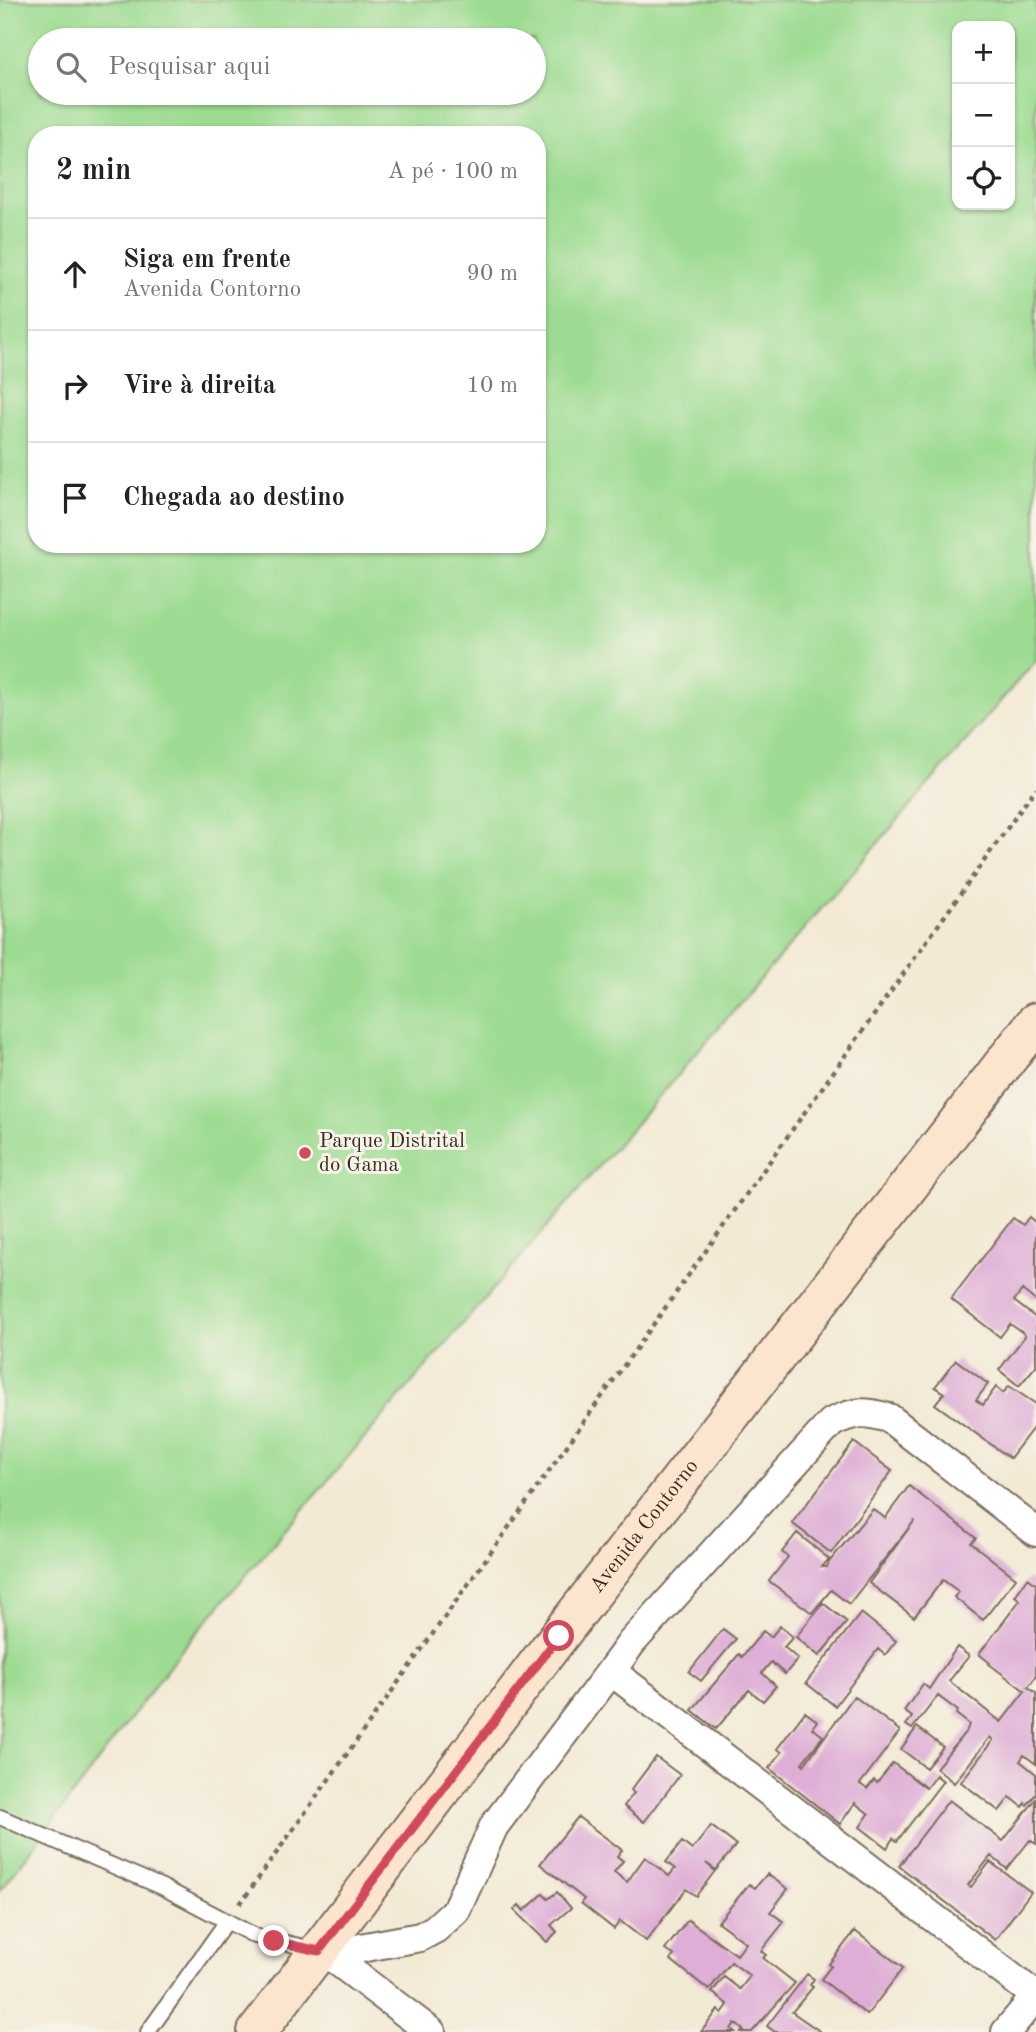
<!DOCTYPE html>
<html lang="pt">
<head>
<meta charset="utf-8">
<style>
  :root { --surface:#fff; --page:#f6f6f6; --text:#222; --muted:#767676; --line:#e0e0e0 }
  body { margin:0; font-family:"Old Standard TT",serif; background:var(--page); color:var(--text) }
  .controls { position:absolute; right:21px; top:21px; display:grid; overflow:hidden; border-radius:14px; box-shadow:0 2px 5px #0004 }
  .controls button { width:63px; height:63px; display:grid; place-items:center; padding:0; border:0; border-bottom:2px solid var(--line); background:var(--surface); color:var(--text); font:35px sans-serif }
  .stop { position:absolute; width:21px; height:21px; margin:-16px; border:5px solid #d1495b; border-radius:50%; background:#fff }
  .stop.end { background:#d1495b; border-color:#fff; box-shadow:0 2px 7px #0008 }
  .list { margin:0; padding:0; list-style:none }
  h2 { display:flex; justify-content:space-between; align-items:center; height:91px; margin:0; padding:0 28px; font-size:30px }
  h2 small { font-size:23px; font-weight:400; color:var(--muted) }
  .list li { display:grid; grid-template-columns:46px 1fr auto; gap:21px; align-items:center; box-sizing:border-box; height:112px; padding:0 28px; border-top:2px solid var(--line) }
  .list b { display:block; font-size:26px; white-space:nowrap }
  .list p { margin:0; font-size:23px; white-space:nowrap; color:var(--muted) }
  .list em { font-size:23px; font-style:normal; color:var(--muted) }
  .icon { flex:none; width:38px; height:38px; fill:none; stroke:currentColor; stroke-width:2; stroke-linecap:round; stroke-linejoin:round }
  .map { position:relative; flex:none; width:1036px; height:2032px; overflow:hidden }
  .search { position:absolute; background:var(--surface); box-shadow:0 2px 5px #0004; left:28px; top:28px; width:518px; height:77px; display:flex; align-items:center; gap:18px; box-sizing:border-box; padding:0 24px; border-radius:38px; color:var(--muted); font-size:26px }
  .panel { position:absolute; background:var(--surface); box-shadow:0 2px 5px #0004; left:28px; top:126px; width:518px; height:427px; border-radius:28px }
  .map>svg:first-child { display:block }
  .green { fill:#9cdb91; stroke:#6c8258; stroke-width:2; fill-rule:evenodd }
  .building { fill:#deaed6 }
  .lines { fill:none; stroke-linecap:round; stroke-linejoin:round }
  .service-casing { stroke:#7b6d5e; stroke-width:18 }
  .minor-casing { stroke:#7b6d5e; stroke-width:32 }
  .secondary-casing { stroke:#7b6d5e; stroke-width:42 }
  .path { stroke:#7b6d5e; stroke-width:4.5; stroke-dasharray:5 5; stroke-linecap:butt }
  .service { stroke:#fff; stroke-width:14 }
  .minor { stroke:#fff; stroke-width:28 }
  .secondary { stroke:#fce5cf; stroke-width:38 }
  .route { stroke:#d1495b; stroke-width:9 }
  .poi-dot { fill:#d1495b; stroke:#f7f3e8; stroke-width:2.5 }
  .labels { text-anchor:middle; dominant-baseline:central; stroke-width:6; stroke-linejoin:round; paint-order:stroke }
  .poi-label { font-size:21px; fill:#3b2a1e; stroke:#f7f3e8; text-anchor:start }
  .street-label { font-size:21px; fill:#3b2a1e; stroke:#f7f3e8 }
</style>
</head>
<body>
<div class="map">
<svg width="1036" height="2032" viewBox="0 0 1036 2032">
  <rect width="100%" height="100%" fill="#f7f3e8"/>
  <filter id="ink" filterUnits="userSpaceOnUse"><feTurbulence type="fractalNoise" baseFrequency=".0143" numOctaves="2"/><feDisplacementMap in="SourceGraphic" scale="14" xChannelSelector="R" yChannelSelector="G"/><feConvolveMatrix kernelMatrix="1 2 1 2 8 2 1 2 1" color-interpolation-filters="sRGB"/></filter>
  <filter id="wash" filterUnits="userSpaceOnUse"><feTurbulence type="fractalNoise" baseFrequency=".00686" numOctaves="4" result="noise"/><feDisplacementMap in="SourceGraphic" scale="28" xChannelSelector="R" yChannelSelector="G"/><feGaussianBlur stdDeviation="1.57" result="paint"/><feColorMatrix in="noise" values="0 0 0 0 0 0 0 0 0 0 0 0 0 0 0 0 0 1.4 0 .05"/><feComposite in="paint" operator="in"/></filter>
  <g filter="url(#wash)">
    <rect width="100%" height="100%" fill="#f3ead5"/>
    <path class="green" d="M0,0h1036v660l-852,987 -184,244zM957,26h53v179h-53zM40,40h494v53h-494zM37,135h500v409h-500z"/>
    <g id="blocks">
      <path class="building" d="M1029,1217l7,6v78l-14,-11 -8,11 22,17v48l-17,20 -20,-16 26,-34 -2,-3 -13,-9 -10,13 -49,-38 62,-81 10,7z
        M956,1360l32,24 -12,16 7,5 13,-18 7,6 6,-7 27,18v20l-26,34 -75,-54 9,-11 -9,-6z
        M854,1442l38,29 -61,82 -39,-30z
        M909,1486l67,52 -5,5 45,35 -33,42 -29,-23 5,-5 -16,-12 -29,37 -45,-34 46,-63 -66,84 -18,-14 -19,23 -43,-32 19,-24 -6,-5 15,-19 32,26 -7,8h5l2,-5 44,-53 12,9z
        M1028,1578l8,6v93l-8,10 8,6v71l-12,-9 -4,6 16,13v20l-9,11 -2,-2 -2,4 -13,-10 -11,14 -38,-29 32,-42 -3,-3 -36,46 -18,-15 31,-38 2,-6 -13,-10 2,-3 -20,-15 -26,33 -6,-4 6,-8 -8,-6 19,-27 6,5 28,-42 12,9 -20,25 52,41 24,-31 -36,-27 1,-1 -11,-9 41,-54 -5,-4z
        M823,1603l24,19 -28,34 -23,-19z
        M861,1613l35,28 -11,14 -7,-6 -43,57 -29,-23z
        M780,1626l13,11 -9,10 14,12 -13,15 -14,-12 -9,11 14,13 -13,15 -14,-11 -33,39 -24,-19 47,-56 3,3 21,-26 8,6z
        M723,1629l13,10 -35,42 -12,-9z
        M854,1696l46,35 -40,53 7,5 7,-9 3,3 16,-20 33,25 10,-13 7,6 -46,60 -4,-3 -6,10 -27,-21 9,-13 -14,-11 -15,21 -71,-56 13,-16 -5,-3 28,-37 12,9 -5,7 11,8 -21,27 2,2z
        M917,1727l26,20 -17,21 -25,-19z
        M656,1757l24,18 -36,47 -20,-16 10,-13 -3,-3z
        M1036,1799v45l-6,-4 -23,29 -16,-13 -23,29 3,2 19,-25 41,30 -36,48 -96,-74 50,-66 54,41z
        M578,1817l44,33 -5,6 6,5 -9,11 13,10 18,-25 24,19 6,-7 -9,-7 16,-20 10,8 19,-24 25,19 -20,25 -10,-7 9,8 -19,25 -10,-7 -40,52 -26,-20 -6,8 -33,-26 3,-4 -44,-35z
        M767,1874l21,15 -18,23 14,10 -23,29 5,4 -3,3 32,25 -43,49h-11l2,-2 -8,-7 -4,6 4,3h-34l17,-22 4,3 6,-8 -16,-13 12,-15 16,12 10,-13 -19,-14 -22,28 -38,-30 3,-5 -9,-5 23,-30 49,35 9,-12 -28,-21 31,-38 6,4z
        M557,1892l14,16 -20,17 6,7 -10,10 -33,-32 5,-5 5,6 19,-17 5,5z
        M855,1931l48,37 -36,47 -46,-36 10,-13 -2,-2z
        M807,1974l7,5 -4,6 3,2 -21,25 29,20h-46l-8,-6z"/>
    </g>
  </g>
  <g filter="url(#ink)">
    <use href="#blocks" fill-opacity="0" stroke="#7b6d5e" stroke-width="2"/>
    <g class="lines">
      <g class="service-casing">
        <path id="service" d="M0,1817l162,70 93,49 62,14
          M148,2032l79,-111"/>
      </g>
      <g class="minor-casing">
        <path id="minor" d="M319,1951l9,3 103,78
          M328,1954l92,-17 15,-8 21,-19 38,-84 117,-155
          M1006,2032l30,-36 -425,-325 21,-29 200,-220c24,-11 32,-11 57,-4l147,114"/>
      </g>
      <g class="secondary-casing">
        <g id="secondary">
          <path id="s1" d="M257,2032l302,-396 477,-614"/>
        </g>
      </g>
      <path class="path" d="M240,1904l796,-1116"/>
      <use href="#service" class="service"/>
      <use href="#minor" class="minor"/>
      <use href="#secondary" class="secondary"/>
    </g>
  </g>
  <g class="lines" filter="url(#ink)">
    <path class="route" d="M274,1941l45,10 240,-315"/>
  </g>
  <circle class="poi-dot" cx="305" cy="1153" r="7"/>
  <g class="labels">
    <g class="poi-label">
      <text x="319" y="1141">Parque Distrital<tspan x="319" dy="24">do Gama</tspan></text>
    </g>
    <g class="street-label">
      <text stroke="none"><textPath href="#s1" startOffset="637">Avenida Contorno</textPath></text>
    </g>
  </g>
</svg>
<div class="controls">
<button>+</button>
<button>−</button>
<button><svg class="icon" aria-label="locate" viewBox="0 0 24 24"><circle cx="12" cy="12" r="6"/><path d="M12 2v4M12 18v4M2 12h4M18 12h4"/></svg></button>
</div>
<div class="stop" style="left:559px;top:1636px"></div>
<div class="stop end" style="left:274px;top:1941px"></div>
<div class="search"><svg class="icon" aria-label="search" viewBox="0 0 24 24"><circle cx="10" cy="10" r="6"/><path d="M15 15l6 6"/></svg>Pesquisar aqui</div>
<section class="panel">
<h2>2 min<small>A pé · 100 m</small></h2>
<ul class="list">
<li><svg class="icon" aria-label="ahead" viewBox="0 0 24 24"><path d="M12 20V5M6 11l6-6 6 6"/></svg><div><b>Siga em frente</b><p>Avenida Contorno</p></div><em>90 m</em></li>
<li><svg class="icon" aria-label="right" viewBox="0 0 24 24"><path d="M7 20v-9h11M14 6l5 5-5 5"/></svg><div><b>Vire à direita</b></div><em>10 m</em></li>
<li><svg class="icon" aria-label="arrive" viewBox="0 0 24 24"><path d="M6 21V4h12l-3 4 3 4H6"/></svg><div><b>Chegada ao destino</b></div></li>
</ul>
</section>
</div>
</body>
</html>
